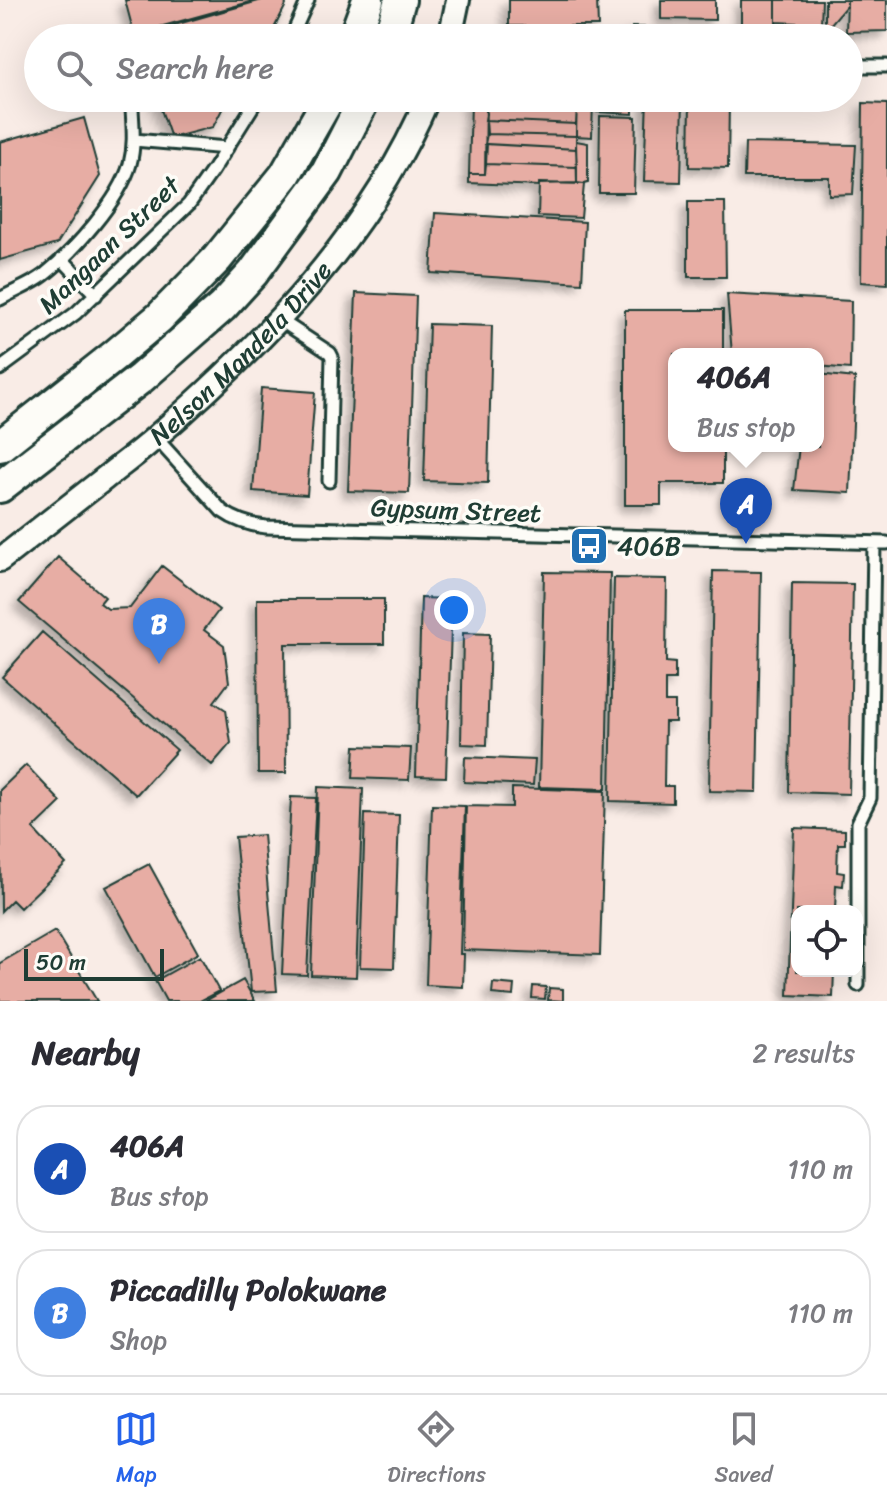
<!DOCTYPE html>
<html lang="en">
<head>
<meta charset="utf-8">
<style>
  :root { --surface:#fff; --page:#f2f2f3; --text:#2b2b33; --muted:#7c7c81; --line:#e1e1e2; --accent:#2563eb }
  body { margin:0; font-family:Sriracha,sans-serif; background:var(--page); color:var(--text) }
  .controls { position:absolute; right:24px; bottom:24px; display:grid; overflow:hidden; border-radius:16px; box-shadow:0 8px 32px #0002 }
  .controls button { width:72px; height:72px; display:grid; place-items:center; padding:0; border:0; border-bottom:2px solid var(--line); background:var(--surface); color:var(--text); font:40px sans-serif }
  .scale { position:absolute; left:24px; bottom:20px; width:140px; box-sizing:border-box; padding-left:8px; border:4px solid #1f3d34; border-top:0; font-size:22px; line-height:28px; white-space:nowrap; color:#1f3d34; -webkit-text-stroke:6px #fdfcf7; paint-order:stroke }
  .you { position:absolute; left:454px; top:610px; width:28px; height:28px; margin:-20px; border:6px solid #fff; border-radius:50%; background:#1a73e8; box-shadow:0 0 0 12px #1a73e833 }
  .badge { display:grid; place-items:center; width:52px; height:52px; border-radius:50%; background:var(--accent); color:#fff; font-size:26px; font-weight:700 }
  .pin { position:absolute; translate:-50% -66px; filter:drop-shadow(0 2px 4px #0008) }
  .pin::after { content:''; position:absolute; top:42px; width:28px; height:24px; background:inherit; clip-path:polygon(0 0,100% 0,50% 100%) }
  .popup { position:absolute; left:668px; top:348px; width:156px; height:104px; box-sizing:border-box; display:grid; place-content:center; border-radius:16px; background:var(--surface); filter:drop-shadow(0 2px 6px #0005); font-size:26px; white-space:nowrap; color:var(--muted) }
  .popup b { font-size:30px; color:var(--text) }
  .popup::after { content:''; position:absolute; left:50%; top:100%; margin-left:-16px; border:16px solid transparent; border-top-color:var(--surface) }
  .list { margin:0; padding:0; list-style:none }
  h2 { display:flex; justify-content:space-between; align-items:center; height:104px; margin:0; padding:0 32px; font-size:34px }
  h2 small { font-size:26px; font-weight:400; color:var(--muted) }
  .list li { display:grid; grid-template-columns:52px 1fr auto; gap:24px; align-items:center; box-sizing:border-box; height:128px; margin:0 16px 16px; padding:0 16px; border:2px solid var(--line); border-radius:32px }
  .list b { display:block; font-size:30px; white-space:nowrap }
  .list p { margin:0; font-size:26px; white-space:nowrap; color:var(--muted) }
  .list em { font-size:26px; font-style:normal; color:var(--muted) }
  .icon { flex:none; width:44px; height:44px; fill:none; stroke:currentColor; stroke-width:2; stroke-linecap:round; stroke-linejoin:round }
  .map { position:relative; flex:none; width:887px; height:1001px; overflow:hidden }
  .search { position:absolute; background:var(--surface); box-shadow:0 8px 32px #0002; left:24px; right:24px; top:24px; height:88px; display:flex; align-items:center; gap:20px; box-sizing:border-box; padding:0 28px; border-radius:44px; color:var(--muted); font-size:30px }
  .sheet { height:392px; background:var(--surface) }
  nav { display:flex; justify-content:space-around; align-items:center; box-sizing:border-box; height:112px; border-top:2px solid var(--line); background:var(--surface); font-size:22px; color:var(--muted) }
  nav a { display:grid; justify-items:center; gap:4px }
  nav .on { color:var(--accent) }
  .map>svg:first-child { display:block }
  .building { fill:#e7ada4; stroke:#1f3d34; stroke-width:2; filter:url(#shadow) }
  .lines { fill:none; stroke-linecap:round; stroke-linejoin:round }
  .lane-casing { stroke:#1f3d34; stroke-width:17 }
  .street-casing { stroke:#1f3d34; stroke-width:28 }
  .secondary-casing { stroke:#1f3d34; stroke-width:36 }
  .lane { stroke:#fdfcf7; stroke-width:11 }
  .street { stroke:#fdfcf7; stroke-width:22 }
  .secondary { stroke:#fdfcf7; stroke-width:30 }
  .labels { text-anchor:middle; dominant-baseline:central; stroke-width:7; stroke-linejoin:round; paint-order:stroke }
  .street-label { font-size:26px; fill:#1f3d34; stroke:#fdfcf7 }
  .poi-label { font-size:26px; fill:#1f3d34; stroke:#fdfcf7; text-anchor:start }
</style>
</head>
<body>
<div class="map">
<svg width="887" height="1001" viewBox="0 0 887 1001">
  <defs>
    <filter id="shadow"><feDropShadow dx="-6" dy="6" stdDeviation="4" flood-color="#0004"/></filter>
  </defs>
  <rect width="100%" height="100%" fill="#f9ece6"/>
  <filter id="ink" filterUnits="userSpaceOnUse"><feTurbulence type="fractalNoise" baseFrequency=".0125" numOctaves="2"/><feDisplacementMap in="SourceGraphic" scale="16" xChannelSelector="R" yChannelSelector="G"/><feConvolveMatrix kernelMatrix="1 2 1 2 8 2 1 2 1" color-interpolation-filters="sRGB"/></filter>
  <g filter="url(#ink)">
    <path class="building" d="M125,0h132l-123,34z
      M262,0h22l2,5 -17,33h-133v-2z
      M509,0h88l1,26h-89z
      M661,0h54v20l-54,-1z
      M741,0h35v24h-35z
      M776,0h46l-1,24 -45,-2z
      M825,0h22v5l-22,26z
      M847,0h40v31l-41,1z
      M632,27l92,2v9h-93z
      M157,98h71l-15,29 -42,11z
      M476,98h10l-1,76h-16l2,-72z
      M486,98h91v7l-91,-3z
      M577,98h16l-1,39 -16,-1z
      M597,98h36v16l-36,-2z
      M647,98l36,1 -2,83 -37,-1z
      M690,101l39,1 -1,66 -39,-1z
      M488,102l89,3 -1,19 -91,-4z
      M863,103l24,1v180l-26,-2z
      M600,116l36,1 -2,76h-35z
      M84,118l16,58 -43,68 -57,16v-118z
      M486,120l90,4v12l-89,-2z
      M487,134l89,2v13l-91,-5z
      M576,141l12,2v40l-4,1 -7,-1z
      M745,143l111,2 -3,49 -24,1v-18h-85z
      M487,144l89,5 1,18 -91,-3z
      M486,164l91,3v16l-38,1v2l-70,-3v-9h16z
      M539,183l45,1 -3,34 -43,-2z
      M688,202h37l1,75h-38z
      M435,213l150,9 -3,61 -151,-10z
      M356,293l60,3 -7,197 -61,-2z
      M727,294l124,7 -1,68 -32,-3v-12h-86z
      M625,310h98v44h-49v92h49v37h-62v22h-36z
      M429,324l63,2 -4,157 -64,-2z
      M818,374l37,4 -5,115 -56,-3 5,-44h19z
      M261,388l54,4 -8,103 -54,-4z
      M58,557l47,40 -5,6 8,6 22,-1 32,-42 57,44 -15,20 20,15 5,37 -15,20 12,8 5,33 -19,22 -193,-163z
      M713,571l48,1 -4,220 -48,-1z
      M544,572l66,1 -4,216 -67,-2z
      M614,578l53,1 -1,83 9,1v17h-10v22h10v20h-10l-1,64h9v17l-63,-2z
      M792,583l61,1 -4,210 -60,-2z
      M421,598l31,1 -6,178 -30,-1z
      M257,599h127v45h-99l1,129h-28z
      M42,632l135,118 -41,45 -134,-118z
      M463,633l27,1 -3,111 -26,-1z
      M355,746l56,2 -2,32 -56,-2z
      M465,757l70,3 -2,25 -69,-3z
      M26,765l35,37 -28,27 33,35 -46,44 -8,-8 -11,11 -1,-121z
      M318,787l45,2 -7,188 -45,-2z
      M512,788l93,3 -5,164 -137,-5 3,-144 46,1z
      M291,797l25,1 -9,177 -25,-1z
      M432,805l33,1 -5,148h4l-1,33 -37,-2z
      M365,814l34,1 -5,153 -34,-1z
      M794,828l51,2v14h-7l-1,28 7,1 -1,13 -7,-1 -1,26h-38v60h37l-1,26 -45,-2z
      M263,835l14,156 -26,1 -16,-155z
      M149,864l49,89 -43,24 -49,-90z
      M55,931l42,70h-97v-38z
      M200,956l19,35 -19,10h-34l-11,-20z
      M243,980l12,21h-50z
      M493,983l21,2 -1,11 -21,-2z
      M533,986l13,1 -1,12 -13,-1z
      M549,988l14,1v12l-15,-1z"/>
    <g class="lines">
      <g class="lane-casing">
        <path id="lane" d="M291,38l17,-38
          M849,66h38
          M134,140l93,8
          M62,259l34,36
          M0,299c14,-8 31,-14 44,-24 29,-23 76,-75 86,-111 5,-19 3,-37 2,-55
          M280,320l50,33 2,4 -3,124
          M0,369l76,-56 113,-109 24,-34 45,-72
          M156,438l66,73c14,10 27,14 44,16l621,16
          M858,985v-162l12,-25 4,-255"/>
      </g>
      <g class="street-casing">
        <g id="street">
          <path d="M450,38l8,-38"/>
          <path id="s1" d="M0,560c35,-27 70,-55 105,-82 17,-14 36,-27 52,-42 109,-95 214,-203 271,-338"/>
        </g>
      </g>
      <g class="secondary-casing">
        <path id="secondary" d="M354,38l14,-38
          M389,38l11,-38
          M0,446l115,-91 44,-37 58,-59 68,-84 44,-77
          M0,487l141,-109 81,-71 31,-34 74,-101 38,-74"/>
      </g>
      <use href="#lane" class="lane"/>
      <use href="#street" class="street"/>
      <use href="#secondary" class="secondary"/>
    </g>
  </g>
  <defs>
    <g id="bus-square" transform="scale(2)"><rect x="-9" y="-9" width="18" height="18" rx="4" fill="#1f6fb2" stroke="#fdfcf7"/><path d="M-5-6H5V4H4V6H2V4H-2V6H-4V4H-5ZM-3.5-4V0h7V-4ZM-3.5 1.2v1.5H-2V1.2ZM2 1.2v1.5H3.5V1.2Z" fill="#fff"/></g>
  </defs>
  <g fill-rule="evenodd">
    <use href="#bus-square" x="589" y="546"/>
  </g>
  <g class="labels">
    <g class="street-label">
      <text transform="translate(109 245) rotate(-44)">Mangaan Street</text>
      <text stroke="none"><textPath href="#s1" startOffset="318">Nelson Mandela Drive</textPath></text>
      <text transform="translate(456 510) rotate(2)">Gypsum Street</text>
    </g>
    <g class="poi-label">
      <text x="617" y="546">406B</text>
    </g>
  </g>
</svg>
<div class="controls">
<button><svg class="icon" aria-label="locate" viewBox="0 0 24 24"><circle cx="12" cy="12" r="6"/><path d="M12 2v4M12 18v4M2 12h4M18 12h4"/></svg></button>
</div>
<div class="scale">50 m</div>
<div class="you"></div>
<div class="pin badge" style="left:746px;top:544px;background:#1a4fb4">A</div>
<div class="popup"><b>406A</b>Bus stop</div>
<div class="pin badge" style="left:159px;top:664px;background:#3f7fe0">B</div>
<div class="search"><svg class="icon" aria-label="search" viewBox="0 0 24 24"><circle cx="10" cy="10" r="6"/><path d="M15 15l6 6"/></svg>Search here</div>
</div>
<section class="sheet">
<h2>Nearby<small>2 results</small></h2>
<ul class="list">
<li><span class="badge" style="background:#1a4fb4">A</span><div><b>406A</b><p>Bus stop</p></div><em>110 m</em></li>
<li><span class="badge" style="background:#3f7fe0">B</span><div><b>Piccadilly Polokwane</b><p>Shop</p></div><em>110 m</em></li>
</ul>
</section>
<nav>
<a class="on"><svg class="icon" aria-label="map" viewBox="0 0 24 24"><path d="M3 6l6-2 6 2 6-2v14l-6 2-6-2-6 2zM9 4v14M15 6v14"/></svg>Map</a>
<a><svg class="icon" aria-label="directions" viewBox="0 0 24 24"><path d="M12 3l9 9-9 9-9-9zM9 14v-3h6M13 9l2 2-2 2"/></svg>Directions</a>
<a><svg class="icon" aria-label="saved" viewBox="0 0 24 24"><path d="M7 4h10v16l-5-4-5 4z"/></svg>Saved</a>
</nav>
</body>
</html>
